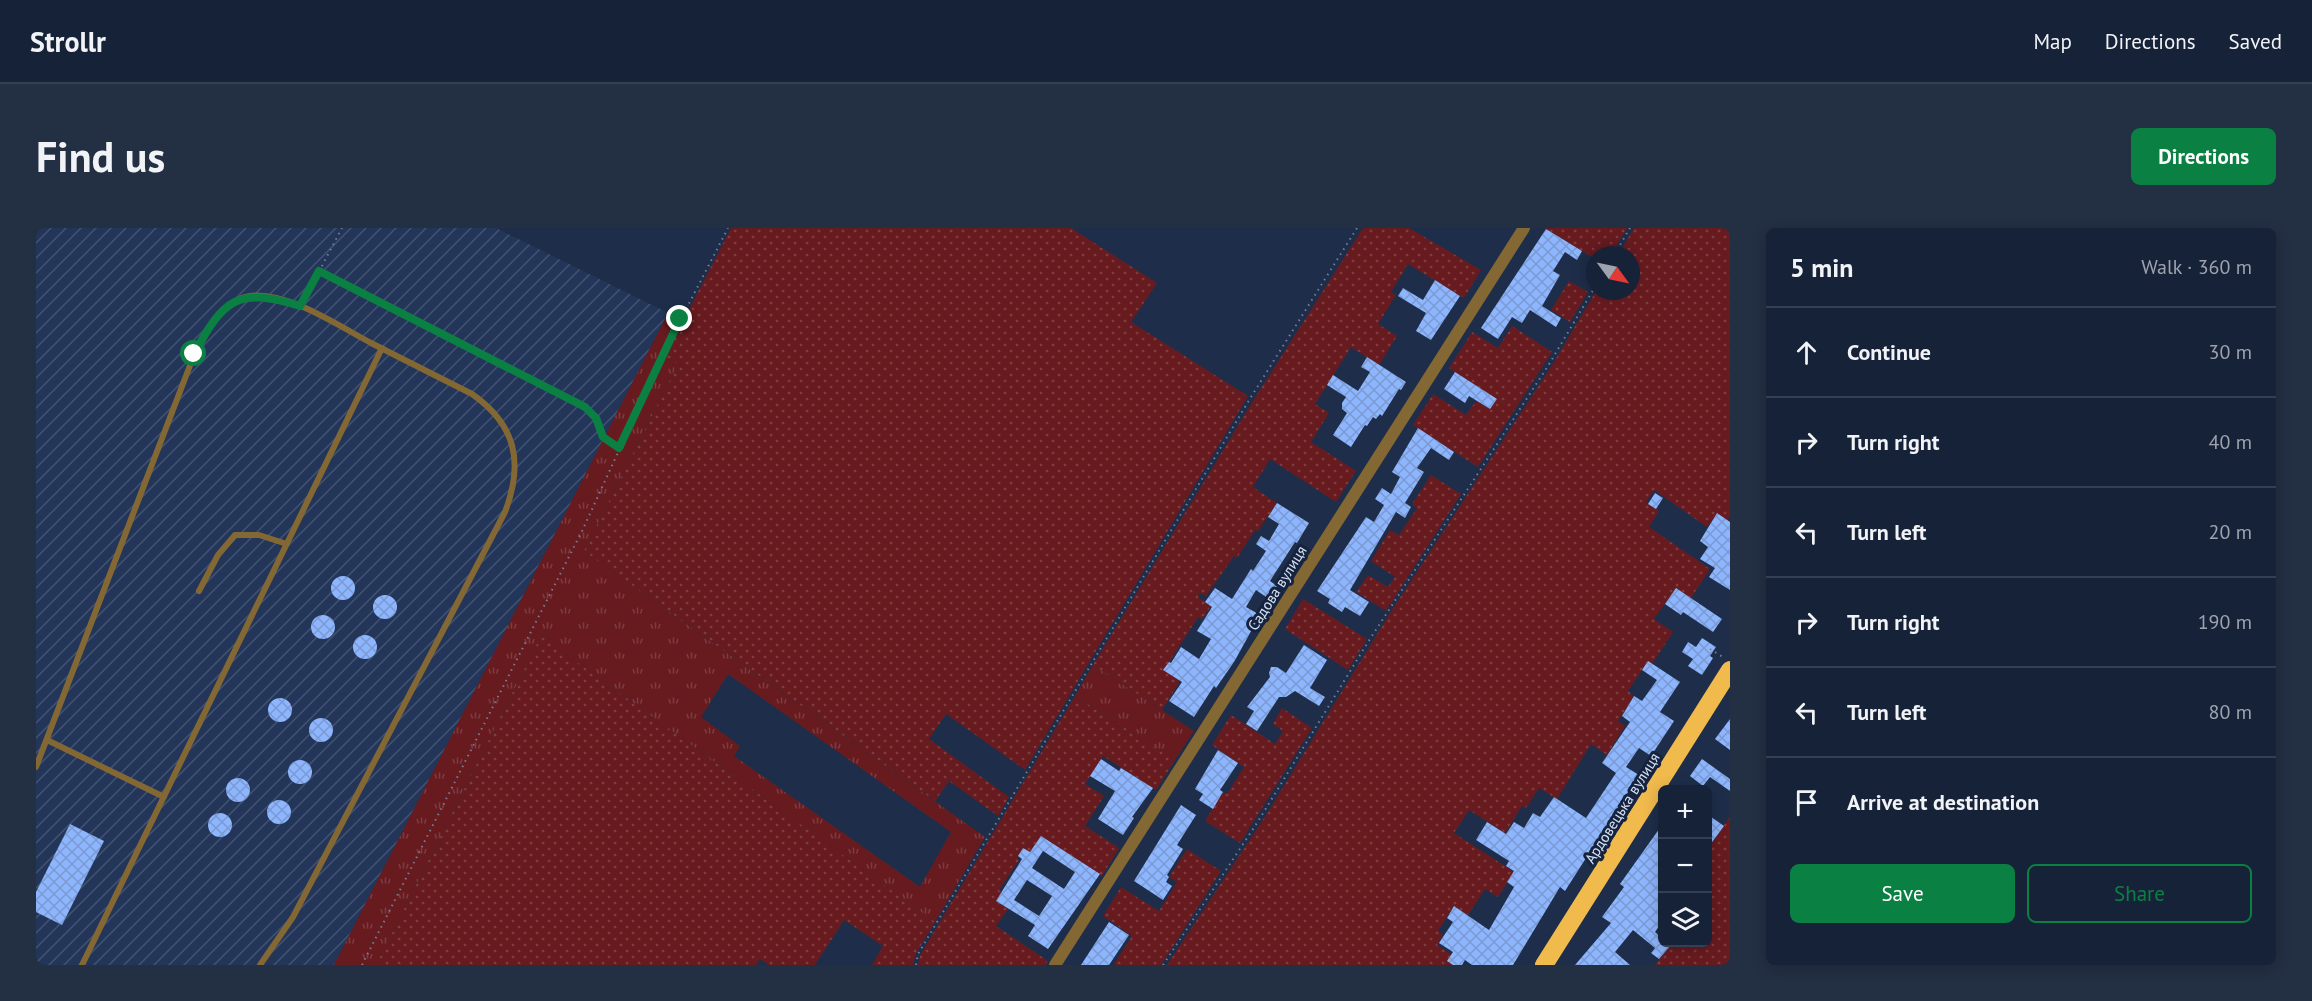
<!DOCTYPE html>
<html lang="en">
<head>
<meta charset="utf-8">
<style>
  :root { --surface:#162238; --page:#232f43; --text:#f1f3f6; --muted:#9ea4ae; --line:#353f53; --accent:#0b8043 }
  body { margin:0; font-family:"PT Sans",sans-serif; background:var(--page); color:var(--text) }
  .controls { position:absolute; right:18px; bottom:18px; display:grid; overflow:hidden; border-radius:9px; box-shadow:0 3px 15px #0003 }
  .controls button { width:54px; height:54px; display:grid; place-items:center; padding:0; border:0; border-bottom:2px solid var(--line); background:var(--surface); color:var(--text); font:30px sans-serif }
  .compass { position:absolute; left:1550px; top:18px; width:54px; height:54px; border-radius:50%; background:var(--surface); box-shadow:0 3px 15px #0003; rotate:123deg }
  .stop { position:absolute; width:18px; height:18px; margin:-14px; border:4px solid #0b8043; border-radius:50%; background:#fff }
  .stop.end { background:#0b8043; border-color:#fff; box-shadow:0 2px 6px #0008 }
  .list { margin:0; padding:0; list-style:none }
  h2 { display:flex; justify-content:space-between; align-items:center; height:78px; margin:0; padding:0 24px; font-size:26px }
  h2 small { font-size:20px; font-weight:400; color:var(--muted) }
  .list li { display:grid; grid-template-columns:39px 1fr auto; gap:18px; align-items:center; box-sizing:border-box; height:90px; padding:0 24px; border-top:2px solid var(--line) }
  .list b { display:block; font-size:22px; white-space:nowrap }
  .list em { font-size:20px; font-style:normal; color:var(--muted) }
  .actions { display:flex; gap:12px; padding:18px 24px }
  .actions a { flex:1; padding:14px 0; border:2px solid var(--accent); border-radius:9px; text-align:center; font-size:21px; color:var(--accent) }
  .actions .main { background:var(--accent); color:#fff }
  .icon { flex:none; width:33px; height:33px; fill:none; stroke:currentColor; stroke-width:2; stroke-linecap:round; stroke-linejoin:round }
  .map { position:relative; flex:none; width:1694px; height:737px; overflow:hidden; border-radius:9px }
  header { display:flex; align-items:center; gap:36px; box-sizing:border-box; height:84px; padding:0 30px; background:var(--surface); border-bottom:2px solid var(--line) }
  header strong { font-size:28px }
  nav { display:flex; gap:33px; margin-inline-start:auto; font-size:21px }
  .intro { display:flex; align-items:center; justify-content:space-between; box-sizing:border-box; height:144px; padding:0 36px }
  h1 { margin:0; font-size:42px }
  .button { padding:15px 27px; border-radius:9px; background:var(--accent); color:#fff; font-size:21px; font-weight:700 }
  main { display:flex; gap:36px; padding:0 36px }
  aside { flex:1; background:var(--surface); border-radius:9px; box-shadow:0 3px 15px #0003 }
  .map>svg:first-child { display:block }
  .industrial { fill:url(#industrial-furrows) }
  .grass { fill:url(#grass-tufts); fill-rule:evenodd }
  .park { fill:url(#park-dots) }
  .building { fill:url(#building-cross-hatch); fill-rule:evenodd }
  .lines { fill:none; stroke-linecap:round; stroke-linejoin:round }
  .path { stroke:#717f97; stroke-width:2; stroke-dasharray:1.5 4.5; stroke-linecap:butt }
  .lane { stroke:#846834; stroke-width:6 }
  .street { stroke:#846834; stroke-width:12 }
  .highway { stroke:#f1ba4d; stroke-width:18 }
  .route { stroke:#0b8043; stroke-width:8 }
  .labels { text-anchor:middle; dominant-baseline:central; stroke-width:6; stroke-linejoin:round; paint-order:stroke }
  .street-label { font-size:15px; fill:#d6e1f4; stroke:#15233f }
</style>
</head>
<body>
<header>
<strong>Strollr</strong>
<nav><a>Map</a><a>Directions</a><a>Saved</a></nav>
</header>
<div class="intro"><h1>Find us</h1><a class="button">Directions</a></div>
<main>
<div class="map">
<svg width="1694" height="737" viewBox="0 0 1694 737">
  <defs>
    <pattern id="industrial-furrows" width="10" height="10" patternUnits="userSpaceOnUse" patternTransform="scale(1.5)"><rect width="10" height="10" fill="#233659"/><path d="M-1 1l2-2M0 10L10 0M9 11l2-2" fill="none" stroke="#425371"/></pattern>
    <pattern id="grass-tufts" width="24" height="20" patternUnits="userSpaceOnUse" patternTransform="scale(1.5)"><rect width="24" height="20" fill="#681b1f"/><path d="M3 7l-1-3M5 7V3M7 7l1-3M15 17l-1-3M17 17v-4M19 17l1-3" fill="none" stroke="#7d3c40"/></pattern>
    <pattern id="park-dots" width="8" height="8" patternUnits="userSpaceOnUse" patternTransform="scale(1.5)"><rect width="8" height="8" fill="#681b1f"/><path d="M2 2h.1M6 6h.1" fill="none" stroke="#7d3c40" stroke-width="1.8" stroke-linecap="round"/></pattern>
    <pattern id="building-cross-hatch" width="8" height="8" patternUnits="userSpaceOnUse" patternTransform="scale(1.5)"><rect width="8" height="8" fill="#8eb6fe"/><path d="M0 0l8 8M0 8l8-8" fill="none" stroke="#7a9ad1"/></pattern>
  </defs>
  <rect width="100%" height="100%" fill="#1e2e4a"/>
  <path class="industrial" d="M0,0h460l172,85 -334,652h-298z"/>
  <path class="grass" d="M632,85l12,6 -17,35 15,10 -94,187 401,286 -50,85 -394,-286 -165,329h-42zM692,446l223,158 -31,55 -186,-131 6,-10 -39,-29z
    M1057,437l101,66 -19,29 -100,-64z"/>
  <path class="park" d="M695,0h340l86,55 -26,39 117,74 -223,374 -79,-56 -17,25 80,58 -11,19 -49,-35 -14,20 -351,-250 94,-187 -13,-8z
    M1327,0h46l72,42 -17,28 -56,-34 -17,28 5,3 -18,29 19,12 -18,29 -28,-18 -36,57 14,9 -18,29 45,29 -20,31 -66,-43 -17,28 24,16 -19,28 -3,-1 -18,28 -3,-2 -28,40 -6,-3 -2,4 13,9 -9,13 -4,-2 -34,53 16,11 -18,29 -69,-45 158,-261z
    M1509,0h82l-16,27h-16v4z
    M1598,0h96v289l-3,4 -10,-7 -10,13 -53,-37 -8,12 13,9 -10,16 61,42 -19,29 -15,-10 -22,31 19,13 -21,32 -4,-3 -20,30 6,5 -16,25 7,5 -18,29 -16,-11 -34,55 -18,-11 -13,20 -4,-2 -17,27 -36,-23 -15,23 60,39 -16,25 -13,-8 -17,26 -14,-9 -16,25 5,4 -6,10 15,10 1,10h-286l99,-150 124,-202 164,-251 42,-71h35v-36h-13z
    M1533,53l19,11 -18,30 -19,-12z
    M1476,98l40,26 -74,115 -65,-42 20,-31 33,21 10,-14 14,8 6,-10 -47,-31 23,-36 26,16z
    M1395,247l30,19 -75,117 -30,-19 12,-17 20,12 7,-10 -24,-16 19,-31 9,5 18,-27 -5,-4z
    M1267,371l64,40 -19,31 -63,-41z
    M505,408l394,286 -19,31 -3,12h-41l11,-19 -39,-26 -29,45h-46l-9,-6 -4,6h-380z
    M1039,468l100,64 -19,30 -53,-34 -18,28 19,12 -19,30 34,22 -17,28 -61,-40 -11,16 -7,-4 -6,10 2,2 -20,30 3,2 -6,9 12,8 -12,17 52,35 -3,4h-127l2,-10z
    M1246,480l30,20 -72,115 -35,-22 18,-29 4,2 17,-27 -32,-22 19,-30 44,29 8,-13 -10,-7z
    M1694,588v149h-75l16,-20 4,4 6,-6 27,-1v-93z
    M1151,621l34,22 -60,94h-45l-2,-1 18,-28 -29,-20 18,-29 38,24 18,-29 -8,-5z"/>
  <path class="building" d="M1510,1l36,22 -5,9 -12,-8 -12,19 7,4 -18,31 19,12 -5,9 -26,-17 -8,13 -10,-6 -14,22 -17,-11z
    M1399,52l25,16 -29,44 -15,-9 10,-18 -28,-17 5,-8 20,12z
    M1331,129l39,25 -5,8 -2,-1 -17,27 -2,-2 -4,5 -3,-2 -6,9 -2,-1 -14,22 -18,-12 14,-22 -5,-4v-6l4,-6 -19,-12 6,-10 25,16 12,-19 -9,-5z
    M1419,144l42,27 -7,10 -21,-13 -4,7 -21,-14z
    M1382,200l36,24 -5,8 -18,-12 -14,20 7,4 -19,31 6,4 -6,11 -9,-6 -46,78 19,12 -9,14 -15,-9 -3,5 -14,-9 2,-4 -13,-8 49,-74 8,5 10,-17 -9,-6 7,-11 9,6 9,-17 -8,-5z
    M1619,265l8,5 -7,11 -8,-5z
    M1241,275l32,20 -12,20 -2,-1 -25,39 7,5 -8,13 -13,-9 -10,17 14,8 -26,47 -18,26 -2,-2 -20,31 -25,-16 13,-19 -19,-12 6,-8 2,1 10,-16 18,12 12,-20 -14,-8 15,-24 -7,-5 10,-14 17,11 19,-30 2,2 13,-20 -10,-7 5,-8 8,5 10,-17 -11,-7z
    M1681,285l13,9v68l-21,-13 6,-9 -15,-9 8,-12 -8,-6z
    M295 360a12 12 0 1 1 24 0a12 12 0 1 1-24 0Z
    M1640,360l46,31 -9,13 -30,-20 -2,3 -16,-11z
    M337 379a12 12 0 1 1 24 0a12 12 0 1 1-24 0Z
    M275 399a12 12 0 1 1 24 0a12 12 0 1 1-24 0Z
    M317 419a12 12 0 1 1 24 0a12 12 0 1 1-24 0Z
    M1666,410l14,9 -6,9 3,2 -11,17 -14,-9 5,-7 -11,-7 6,-10 8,5z
    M1268,417l23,15 -17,28 15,9 -6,9 -24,-15 -9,6h-7l-22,34 -11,-7 8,-13 -7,-4 23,-30 -1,-4 2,-6h6l9,6z
    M1612,433l32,21 -20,30 14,9 -23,35 -12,-8 -13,19 13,8 -30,47 -44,69 -5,-4 -47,78h-41l-7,-5 -3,5h-9l-6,-4 6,-9 -14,-9 14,-21 -6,-4 7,-12 35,24 25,-43 -7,-5 7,-11 -8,-5 3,-5 -33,-21 11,-18 19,12 8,-12 10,6 9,-15 7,4 14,-20 32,21 30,-45 -14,-10 28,-41 -8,-6 12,-20 8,5 15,-21 -15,-10z
    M232 482a12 12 0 1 1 24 0a12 12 0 1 1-24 0Z
    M273 502a12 12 0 1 1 24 0a12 12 0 1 1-24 0Z
    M1694,491v31l-15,-11z
    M1182,522l20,13 -18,27 3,2 -10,17 -14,-9 4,-6 -8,-5z
    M1065,531l18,12 2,-3 32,20 -21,29 2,1 -11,17 -25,-16 17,-28 -25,-15z
    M1666,531l28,20v12l-20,-14 -7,9 -13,-10z
    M252 544a12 12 0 1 1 24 0a12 12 0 1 1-24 0Z
    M190 562a12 12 0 1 1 24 0a12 12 0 1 1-24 0Z
    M231 584a12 12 0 1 1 24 0a12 12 0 1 1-24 0Z
    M1145,577l15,10 -19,30 6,4 -16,26 2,2 -3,5 6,4 -9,14 -29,-19z
    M172 597a12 12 0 1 1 24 0a12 12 0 1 1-24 0Z
    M1671,586l17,12 -17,23z
    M34,596l34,17 -42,84 -26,-13v-20z
    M1626,597v97l-7,10 7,6v4l9,3 -12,14 -8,-6 4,-5 -22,-18 -18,22 15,13h-55l36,-42 -9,-6 22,-30 -4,-3z
    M1005,608l59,38 -52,75 -20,-13 7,-11 -39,-24 26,-42 -4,-3 5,-8 7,4zM1007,623l32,21 -11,17 -32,-21zM991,652l25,16 -13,20 -25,-16z
    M1073,694l20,13 -20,30h-28z"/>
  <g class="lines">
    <path class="path" d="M1578,27l16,-27
      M283,43l266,136 11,11 7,19 16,11
      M269,70l37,-70
      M1674,421l13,8
      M326,737l221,-436 80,-175 65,-126
      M880,737l2,-11 333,-557 106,-169
      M1127,737l94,-142 111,-181 180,-276 47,-79"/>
    <path class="lane" d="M163,363l19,-36 17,-20h24l28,9
      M11,512l117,57
      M0,539l158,-412c12,-22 28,-55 56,-59 38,-5 90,31 123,48 33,17 66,33 99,50 44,31 52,68 33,118l-212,405 -33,48
      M46,737l300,-617"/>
    <path class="street" d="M1019,737l469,-737"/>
    <path class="highway" d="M1508,737l186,-295"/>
  </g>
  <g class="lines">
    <path class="route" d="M158,126c30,-56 44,-67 106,-48l19,-35 266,136 11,11 7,19 16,11 61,-129"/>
  </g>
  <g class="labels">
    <g class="street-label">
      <text transform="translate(1241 360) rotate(-58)">Садова вулиця</text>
      <text transform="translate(1586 580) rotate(-58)">Ардовецька вулиця</text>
    </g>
  </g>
</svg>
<div class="controls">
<button>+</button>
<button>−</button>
<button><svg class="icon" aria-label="layers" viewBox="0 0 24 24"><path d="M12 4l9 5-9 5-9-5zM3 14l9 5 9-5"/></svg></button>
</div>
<svg class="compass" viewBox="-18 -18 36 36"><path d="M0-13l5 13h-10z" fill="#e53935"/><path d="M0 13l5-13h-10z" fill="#9ea4ae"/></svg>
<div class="stop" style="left:158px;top:126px"></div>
<div class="stop end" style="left:644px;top:91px"></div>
</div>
<aside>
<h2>5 min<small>Walk · 360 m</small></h2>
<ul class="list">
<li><svg class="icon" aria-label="ahead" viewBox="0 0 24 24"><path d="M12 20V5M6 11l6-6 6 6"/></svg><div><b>Continue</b></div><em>30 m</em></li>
<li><svg class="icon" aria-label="right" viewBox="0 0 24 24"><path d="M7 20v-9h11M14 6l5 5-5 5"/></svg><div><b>Turn right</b></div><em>40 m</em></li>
<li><svg class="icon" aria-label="left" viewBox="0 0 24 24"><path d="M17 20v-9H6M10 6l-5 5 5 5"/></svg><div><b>Turn left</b></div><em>20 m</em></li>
<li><svg class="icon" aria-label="right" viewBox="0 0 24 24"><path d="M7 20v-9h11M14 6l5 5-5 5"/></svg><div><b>Turn right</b></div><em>190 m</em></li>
<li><svg class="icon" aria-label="left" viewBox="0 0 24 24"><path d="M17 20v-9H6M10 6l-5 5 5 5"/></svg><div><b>Turn left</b></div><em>80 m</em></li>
<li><svg class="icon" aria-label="arrive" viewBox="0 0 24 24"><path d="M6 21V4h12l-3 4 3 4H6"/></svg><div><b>Arrive at destination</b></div></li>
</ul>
<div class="actions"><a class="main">Save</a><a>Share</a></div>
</aside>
</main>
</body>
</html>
